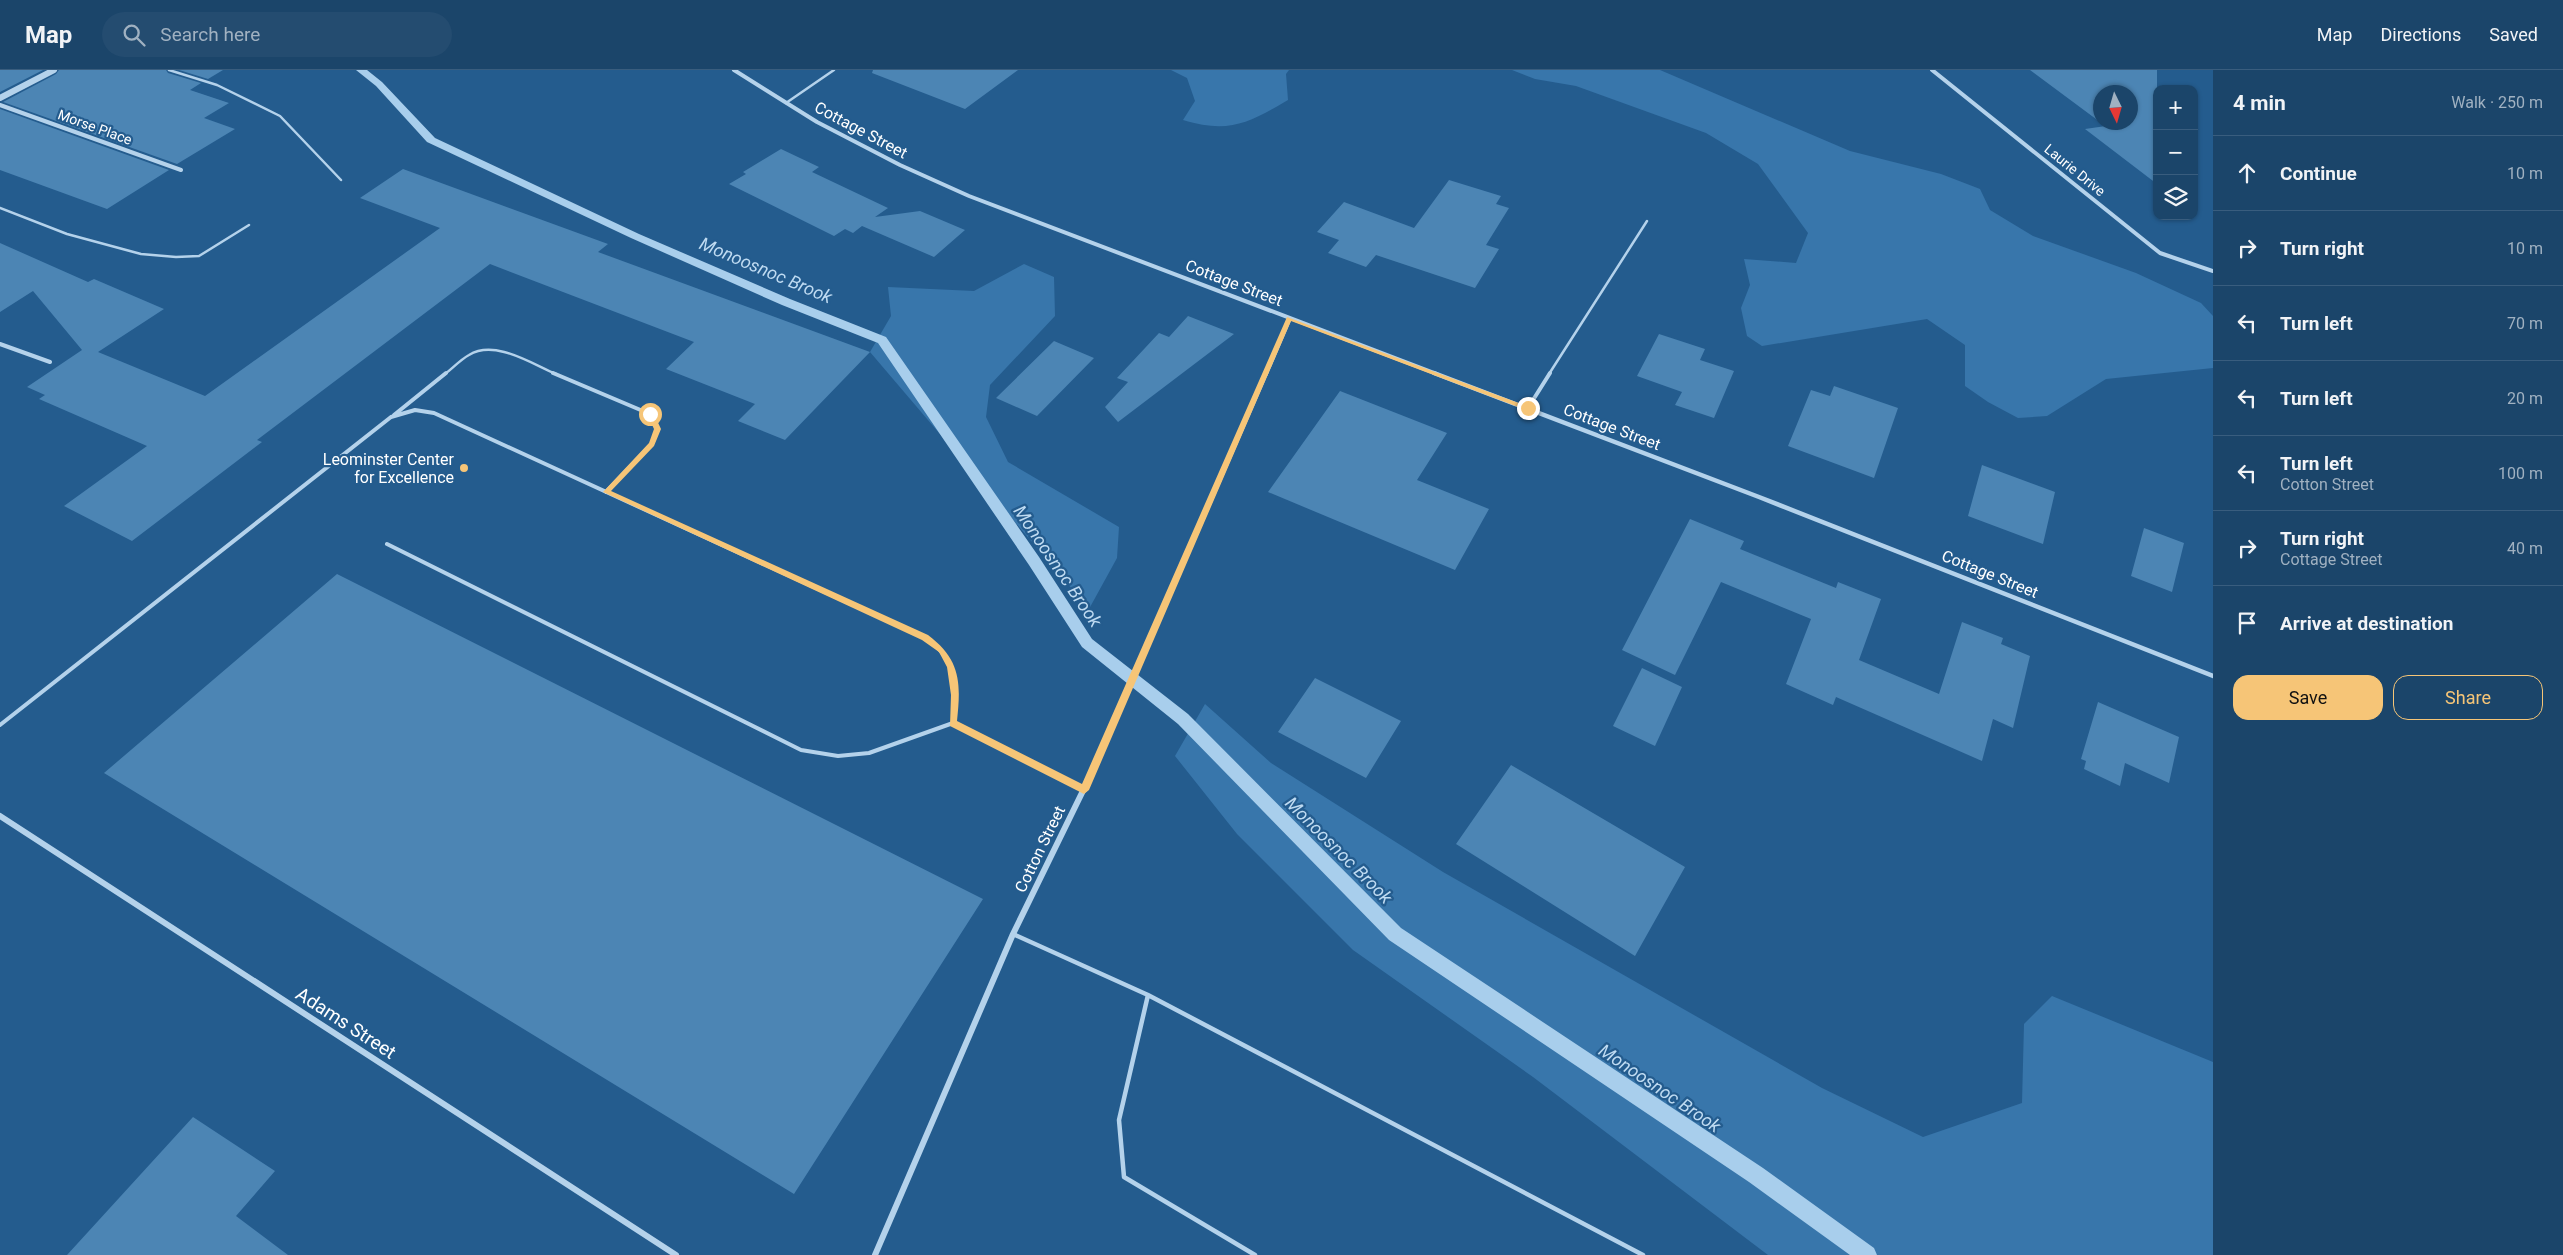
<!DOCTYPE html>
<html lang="en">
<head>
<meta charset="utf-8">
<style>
  :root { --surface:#1b456a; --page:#244c70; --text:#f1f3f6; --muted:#a0b1c1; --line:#395d7e; --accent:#f6c577 }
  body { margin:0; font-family:Roboto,sans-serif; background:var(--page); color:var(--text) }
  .controls { position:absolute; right:15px; top:15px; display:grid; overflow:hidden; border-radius:10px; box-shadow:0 1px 4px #0004 }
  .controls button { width:45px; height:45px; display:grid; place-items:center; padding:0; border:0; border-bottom:1px solid var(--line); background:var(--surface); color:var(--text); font:25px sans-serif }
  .compass { position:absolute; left:2093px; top:15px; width:45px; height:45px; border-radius:50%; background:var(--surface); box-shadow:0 1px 4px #0004; rotate:175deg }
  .stop { position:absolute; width:15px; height:15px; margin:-11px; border:4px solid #f6c577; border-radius:50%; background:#fff }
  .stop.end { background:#f6c577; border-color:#fff; box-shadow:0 1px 5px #0008 }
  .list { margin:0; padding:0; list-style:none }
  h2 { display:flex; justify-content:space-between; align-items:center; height:65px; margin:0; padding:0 20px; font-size:21px }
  h2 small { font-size:16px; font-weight:400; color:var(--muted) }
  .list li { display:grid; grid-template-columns:32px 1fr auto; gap:15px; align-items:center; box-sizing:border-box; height:75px; padding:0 20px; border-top:1px solid var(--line) }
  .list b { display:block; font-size:19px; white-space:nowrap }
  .list p { margin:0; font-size:16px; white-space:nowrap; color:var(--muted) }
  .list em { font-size:16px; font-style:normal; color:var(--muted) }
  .actions { display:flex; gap:10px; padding:15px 20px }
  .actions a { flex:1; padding:11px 0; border:1px solid var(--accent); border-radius:15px; text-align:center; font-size:18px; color:var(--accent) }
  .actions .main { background:var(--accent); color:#111 }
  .icon { flex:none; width:28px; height:28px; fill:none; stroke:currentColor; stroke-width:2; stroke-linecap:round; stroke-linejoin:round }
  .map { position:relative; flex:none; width:2213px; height:1185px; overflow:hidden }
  header { display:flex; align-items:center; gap:30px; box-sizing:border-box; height:70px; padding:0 25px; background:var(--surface); border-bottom:1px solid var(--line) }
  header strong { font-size:24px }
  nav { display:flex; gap:28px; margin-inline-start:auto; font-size:18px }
  .search { width:350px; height:45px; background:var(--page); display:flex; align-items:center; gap:12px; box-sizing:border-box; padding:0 18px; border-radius:28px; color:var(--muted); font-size:19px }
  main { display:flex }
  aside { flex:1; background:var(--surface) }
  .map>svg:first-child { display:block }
  .green { fill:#3876ab }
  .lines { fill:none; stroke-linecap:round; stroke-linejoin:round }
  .stream { fill:#a8ceec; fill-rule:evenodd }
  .building { fill:#4c85b4 }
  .service-far2 { stroke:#b4d2eb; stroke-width:2.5 }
  .service-far1 { stroke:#b4d2eb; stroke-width:4 }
  .service { stroke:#b4d2eb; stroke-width:4.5 }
  .minor-far2 { stroke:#b4d2eb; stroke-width:4 }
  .minor-far1 { stroke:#b4d2eb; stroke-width:4.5 }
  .minor { stroke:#b4d2eb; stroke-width:6 }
  .tertiary { stroke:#b4d2eb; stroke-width:6 }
  .route { fill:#f6c577 }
  .poi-dot { fill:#f6c577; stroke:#245c8e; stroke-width:2 }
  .labels { text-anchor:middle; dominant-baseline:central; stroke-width:4.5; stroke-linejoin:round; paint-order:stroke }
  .far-street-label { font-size:14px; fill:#fff; stroke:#245c8e }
  .street-label { font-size:16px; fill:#fff; stroke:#245c8e }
  .poi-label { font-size:16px; fill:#fff; stroke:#245c8e; text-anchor:end }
  .water-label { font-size:18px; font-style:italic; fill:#bfdbf2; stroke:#245c8e }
  .near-street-label { font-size:19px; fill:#fff; stroke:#245c8e }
</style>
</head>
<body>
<header>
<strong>Map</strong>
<div class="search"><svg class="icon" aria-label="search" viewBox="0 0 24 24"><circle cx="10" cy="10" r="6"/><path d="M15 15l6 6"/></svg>Search here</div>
<nav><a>Map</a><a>Directions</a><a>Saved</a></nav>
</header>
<main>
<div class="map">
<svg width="2213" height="1185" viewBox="0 0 2213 1185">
  <rect width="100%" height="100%" fill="#245c8e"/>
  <path class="green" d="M1171,0h118l-3,4 2,26c-39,23 -59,34 -105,20l12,-19 -8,-23z
    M1512,0h148l190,81 91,23 39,15 10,21 43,26 103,37 65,30 12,13v52l-107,11 -59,37 -29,2 -30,-16 -23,-16v-41l-38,-26 -165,27 -15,-10 -6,-28 9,-23 -6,-26 52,4 12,-30 -50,-69 -52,-31 -130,-47 -41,-7z
    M1024,194l30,13 1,39 -65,69 -4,32 22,45 111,65 -2,31 -28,51 -219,-257 21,-36 -3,-29 86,4z
    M1205,634l66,59 172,109 379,216 101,49 99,-34 2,-79 28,-28 161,66v193h-445l-235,-178 -180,-127 -116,-116 -62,-78z"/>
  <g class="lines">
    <path class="stream" d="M356,0h11l15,12 53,56 204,96 151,65 96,38 153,220 53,82 96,75 213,214 362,240 111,80 3,7h-27l-101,-73 -360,-242 -211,-216 -96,-77 -53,-82 -151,-222 -96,-38 -151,-67 -204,-96 -51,-56z"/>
  </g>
  <path class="building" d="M0,0h43l-43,22z
    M59,0h107l2,3 33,10 -11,7 39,13 -25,15 31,11 -58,35 -174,-62 53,-28z
    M179,0h44l-15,9z
    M873,0h145l-53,39 -93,-36z
    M2030,0h127v114l-72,-55 21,-3 -5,-4h29v-30h-30v30z
    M0,39l169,61 -62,39 -107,-39z
    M781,79l38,18 -7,5 76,36 -13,9 45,-6 45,19 -31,27 -72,-31 -9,7 -8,-4 -11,7 -105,-52 17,-10 -3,-2z
    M403,99l205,75 -10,8 272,100 -85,88 -47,-19 17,-17 -89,-35 28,-27 -204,-78 -233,176 5,2 -130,99 -68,-35 83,-60 -108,-47 6,-4 -18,-8 55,-37 -49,-59 -33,21v-69l88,39 6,-3 70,30 -66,43 107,44 235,-168 -80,-30z
    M1449,110l52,16 -5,8 13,4 -23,37 13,4 -24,39 -99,-33 -10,12 -38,-14 11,-13 -22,-8 27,-30 70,26z
    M1188,246l46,18 -116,88 -13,-15 23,-25 -11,-4 42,-45 10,4z
    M1659,264l46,15 -5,11 34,11 -20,47 -39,-13 7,-13 -45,-16z
    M1054,271l40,17 -57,58 -41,-18z
    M1834,316l64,22 -24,70 -86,-32 23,-56 19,6z
    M1340,321l107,42 -30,47 72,29 -34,61 -187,-78z
    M1982,395l73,27 -12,52 -75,-28z
    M1690,449l54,22 -4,8 96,39 2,-6 43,17 -22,61 80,34 23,-72 41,16 -2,6 29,12 -17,72 -20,-9 -11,42 -146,-64 -3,8 -47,-21 25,-65 -90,-37 -46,93 -53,-25z
    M2144,458l40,15 -12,49 -41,-16z
    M337,504l646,325 -189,295 -690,-421z
    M1642,598l40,19 -27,59 -42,-20z
    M1315,608l86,43 -35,57 -88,-46z
    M2098,632l81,35 -10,46 -44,-20 -5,23 -36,-17 2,-8 -5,-2z
    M1511,695l174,102 -50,89 -179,-112z
    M193,1047l82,54 -39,45 52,39h-221z"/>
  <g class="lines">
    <path class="service-far2" d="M169,0l48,15 63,31 61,64
      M786,33l48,-33
      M0,138l67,26 74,20 35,3 23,-1 50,-31
      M445,304c8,-6 15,-14 24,-19 26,-16 63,9 87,19
      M1549,304l98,-153"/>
    <path class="service-far1" d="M553,303l97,41 8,15 -6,15 -46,48
      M1528,338l22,-35
      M394,345l52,-42
      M387,474l414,206 37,6 31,-3 84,-30 76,39
      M0,655l391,-308 24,-7 19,3 491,225c33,20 31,50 28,85"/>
    <path class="service" d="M1027,690l58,30
      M1013,864l135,61 495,260
      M1148,925l-29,125 5,57 131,78"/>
    <path class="minor-far2" d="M734,0l83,52 83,43 69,31 468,178
      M1932,0l228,183 53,18
      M0,35l181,65
      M0,274l50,18
      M1266,304l24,-56"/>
    <path class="minor-far1" d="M1434,303l325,124 454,179
      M1097,692l169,-389"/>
    <path class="minor" d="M0,746l676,439
      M875,1185l138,-321 85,-174"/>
    <path class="tertiary" d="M0,28l54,-28"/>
  </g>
  <path class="route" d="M1287,247l245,91 -6,2 -235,-89 -202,469 -5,4 -134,-68 1,-31 -4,-28 -8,-15 -17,-12 -319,-148 46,-49 5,-14 -7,-15 6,-2 8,17 -7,17 -43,45 317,144c33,25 33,48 29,86l125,63z"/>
  <circle class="poi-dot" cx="464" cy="398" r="5"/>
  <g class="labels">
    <g class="far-street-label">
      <text transform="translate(95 57) rotate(20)">Morse Place</text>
      <text transform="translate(2075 100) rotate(39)">Laurie Drive</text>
    </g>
    <g class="street-label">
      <text transform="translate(861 60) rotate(28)">Cottage Street</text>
      <text transform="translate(1234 213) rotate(21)">Cottage Street</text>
      <text transform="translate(1612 357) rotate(21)">Cottage Street</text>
      <text transform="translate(1990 504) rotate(22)">Cottage Street</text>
      <text transform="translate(1040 779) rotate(-64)">Cotton Street</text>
    </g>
    <g class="poi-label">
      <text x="454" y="389">Leominster Center<tspan x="454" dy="18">for Excellence</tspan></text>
    </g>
    <g class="water-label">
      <text transform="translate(766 200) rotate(23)">Monoosnoc Brook</text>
      <text transform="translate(1058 496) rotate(56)">Monoosnoc Brook</text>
      <text transform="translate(1339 780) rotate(45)">Monoosnoc Brook</text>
      <text transform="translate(1660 1018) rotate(34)">Monoosnoc Brook</text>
    </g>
    <g class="near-street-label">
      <text transform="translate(346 953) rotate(33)">Adams Street</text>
    </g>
  </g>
</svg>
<div class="controls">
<button>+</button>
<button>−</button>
<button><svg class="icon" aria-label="layers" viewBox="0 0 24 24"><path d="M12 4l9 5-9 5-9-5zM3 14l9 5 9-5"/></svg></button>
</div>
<svg class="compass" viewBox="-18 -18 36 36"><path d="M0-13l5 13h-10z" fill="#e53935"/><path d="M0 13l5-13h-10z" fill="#a0b1c1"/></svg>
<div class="stop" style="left:650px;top:344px"></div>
<div class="stop end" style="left:1528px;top:338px"></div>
</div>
<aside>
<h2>4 min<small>Walk · 250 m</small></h2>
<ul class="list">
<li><svg class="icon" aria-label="ahead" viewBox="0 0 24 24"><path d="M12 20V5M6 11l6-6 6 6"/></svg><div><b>Continue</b></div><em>10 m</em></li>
<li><svg class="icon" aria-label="right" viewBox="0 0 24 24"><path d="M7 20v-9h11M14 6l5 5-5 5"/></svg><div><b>Turn right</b></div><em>10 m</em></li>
<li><svg class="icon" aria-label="left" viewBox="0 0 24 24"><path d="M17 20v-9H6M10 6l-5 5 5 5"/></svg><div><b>Turn left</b></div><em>70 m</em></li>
<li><svg class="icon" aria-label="left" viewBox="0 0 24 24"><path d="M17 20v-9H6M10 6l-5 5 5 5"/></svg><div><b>Turn left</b></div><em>20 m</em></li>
<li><svg class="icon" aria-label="left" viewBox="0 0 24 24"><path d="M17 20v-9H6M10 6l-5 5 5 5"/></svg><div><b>Turn left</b><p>Cotton Street</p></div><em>100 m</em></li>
<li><svg class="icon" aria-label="right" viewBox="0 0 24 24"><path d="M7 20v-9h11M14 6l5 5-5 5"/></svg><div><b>Turn right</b><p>Cottage Street</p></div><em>40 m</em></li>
<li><svg class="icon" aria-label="arrive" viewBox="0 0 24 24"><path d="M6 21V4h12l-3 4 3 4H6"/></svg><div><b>Arrive at destination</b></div></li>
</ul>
<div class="actions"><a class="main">Save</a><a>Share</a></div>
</aside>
</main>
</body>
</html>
